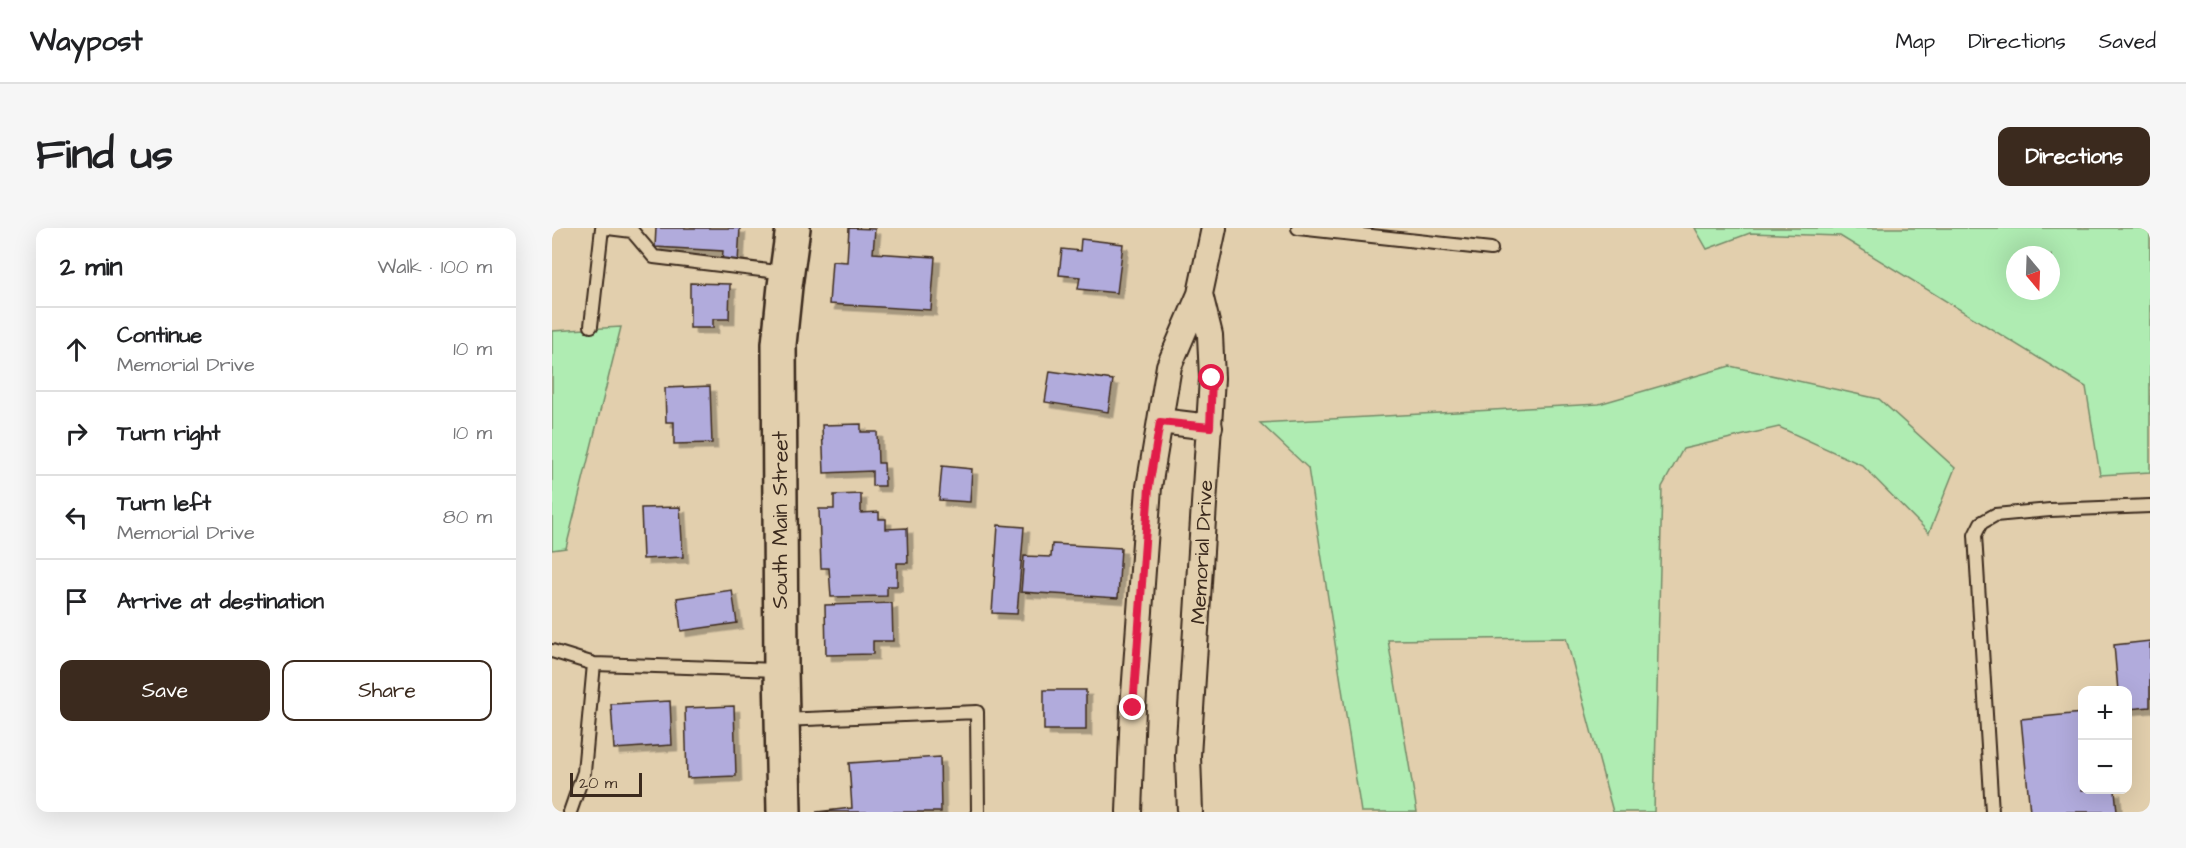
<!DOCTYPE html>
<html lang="en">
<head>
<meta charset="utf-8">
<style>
  :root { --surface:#fff; --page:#f6f6f6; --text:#202124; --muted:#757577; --line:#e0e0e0; --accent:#3b2a1e }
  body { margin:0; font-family:"Architects Daughter",sans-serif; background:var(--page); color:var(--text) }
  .controls { position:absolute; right:18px; bottom:18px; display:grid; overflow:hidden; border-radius:12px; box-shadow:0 6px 24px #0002 }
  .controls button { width:54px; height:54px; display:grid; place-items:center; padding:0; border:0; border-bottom:2px solid var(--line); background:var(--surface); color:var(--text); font:30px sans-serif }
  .compass { position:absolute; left:1454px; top:18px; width:54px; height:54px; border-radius:50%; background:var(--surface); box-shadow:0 6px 24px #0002; rotate:161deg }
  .scale { position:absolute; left:18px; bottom:15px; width:72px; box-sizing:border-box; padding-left:6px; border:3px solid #3b2a1e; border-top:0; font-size:16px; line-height:21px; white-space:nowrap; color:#3b2a1e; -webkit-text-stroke:4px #e2cfad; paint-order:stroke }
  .stop { position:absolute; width:18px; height:18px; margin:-14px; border:4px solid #e11d48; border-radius:50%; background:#fff }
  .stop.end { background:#e11d48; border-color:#fff; box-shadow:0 2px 6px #0008 }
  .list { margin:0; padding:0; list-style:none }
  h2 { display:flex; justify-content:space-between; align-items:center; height:78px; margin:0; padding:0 24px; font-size:26px }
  h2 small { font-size:20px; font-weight:400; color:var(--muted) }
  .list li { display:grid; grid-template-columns:39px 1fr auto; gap:18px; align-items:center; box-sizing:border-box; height:84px; padding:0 24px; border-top:2px solid var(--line) }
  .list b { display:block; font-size:22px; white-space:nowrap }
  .list p { margin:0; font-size:20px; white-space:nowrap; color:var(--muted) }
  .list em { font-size:20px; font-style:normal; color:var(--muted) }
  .actions { display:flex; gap:12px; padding:18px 24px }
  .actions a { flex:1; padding:14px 0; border:2px solid var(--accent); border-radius:12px; text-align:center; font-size:21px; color:var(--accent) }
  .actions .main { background:var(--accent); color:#fff }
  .icon { flex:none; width:33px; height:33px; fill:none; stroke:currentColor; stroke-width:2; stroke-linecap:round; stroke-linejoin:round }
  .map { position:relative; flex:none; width:1598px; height:584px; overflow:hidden; border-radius:12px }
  header { display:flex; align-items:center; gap:36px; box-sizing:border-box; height:84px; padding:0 30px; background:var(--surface); border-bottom:2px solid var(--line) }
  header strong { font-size:28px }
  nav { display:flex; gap:33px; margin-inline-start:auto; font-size:21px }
  .intro { display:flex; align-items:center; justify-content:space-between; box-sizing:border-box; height:144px; padding:0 36px }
  h1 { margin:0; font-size:42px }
  .button { padding:15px 27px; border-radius:12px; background:var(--accent); color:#fff; font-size:21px; font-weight:700 }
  main { display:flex; gap:36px; padding:0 36px }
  aside { flex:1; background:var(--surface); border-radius:12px; box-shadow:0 6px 24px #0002 }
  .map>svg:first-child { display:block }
  .green { fill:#afecb2; stroke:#758b68; stroke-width:1.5; fill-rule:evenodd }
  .building { fill:#b1abdc; stroke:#3b2a1e; stroke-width:1.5; filter:url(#shadow) }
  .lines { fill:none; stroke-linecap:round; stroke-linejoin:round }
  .lane-casing { stroke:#3b2a1e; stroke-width:16 }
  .street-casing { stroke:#3b2a1e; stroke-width:28 }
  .highway-casing { stroke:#3b2a1e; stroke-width:38 }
  .lane { stroke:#e2cfad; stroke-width:12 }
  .street { stroke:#e2cfad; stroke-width:24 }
  .highway { stroke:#e2cfad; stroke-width:33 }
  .route { stroke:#e11d48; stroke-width:8 }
  .labels { text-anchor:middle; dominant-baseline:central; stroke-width:5; stroke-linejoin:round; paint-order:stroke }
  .street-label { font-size:21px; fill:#3b2a1e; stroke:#e2cfad }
</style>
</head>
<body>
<header>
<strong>Waypost</strong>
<nav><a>Map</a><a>Directions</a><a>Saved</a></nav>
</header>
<div class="intro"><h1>Find us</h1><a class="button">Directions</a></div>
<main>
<aside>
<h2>2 min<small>Walk · 100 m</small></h2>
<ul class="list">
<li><svg class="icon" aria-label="ahead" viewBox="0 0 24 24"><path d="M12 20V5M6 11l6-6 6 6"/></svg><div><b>Continue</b><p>Memorial Drive</p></div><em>10 m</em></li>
<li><svg class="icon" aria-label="right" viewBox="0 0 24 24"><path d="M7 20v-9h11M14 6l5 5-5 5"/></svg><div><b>Turn right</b></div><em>10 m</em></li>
<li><svg class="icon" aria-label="left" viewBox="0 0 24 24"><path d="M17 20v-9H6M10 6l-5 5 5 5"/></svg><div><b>Turn left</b><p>Memorial Drive</p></div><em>80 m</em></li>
<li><svg class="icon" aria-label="arrive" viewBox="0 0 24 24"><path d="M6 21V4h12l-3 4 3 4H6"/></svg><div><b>Arrive at destination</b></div></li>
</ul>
<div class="actions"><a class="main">Save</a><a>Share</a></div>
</aside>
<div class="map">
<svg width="1598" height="584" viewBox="0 0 1598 584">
  <defs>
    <filter id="shadow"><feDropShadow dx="5.5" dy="5.5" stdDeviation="0" flood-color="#0004"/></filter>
  </defs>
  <rect width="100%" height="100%" fill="#e2cfad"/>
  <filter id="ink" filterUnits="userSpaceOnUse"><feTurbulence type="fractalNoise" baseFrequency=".0167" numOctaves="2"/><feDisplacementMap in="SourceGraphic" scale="12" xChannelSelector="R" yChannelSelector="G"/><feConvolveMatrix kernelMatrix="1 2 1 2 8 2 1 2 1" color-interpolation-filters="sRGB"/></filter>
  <g filter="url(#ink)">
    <path class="green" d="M1143,0h455v244l-50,3 -14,-88 -246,-151 -90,-3 -43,16zM1463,27h36v36h-36z
      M69,99l-55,221 -14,2v-219z
      M1178,138l149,33 76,69 -26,65 -67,-68 -83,-38 -96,22 -21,38 -8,325h-41l-47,-174 -178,2 29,172h-56l-53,-344 -48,-45 339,-19z"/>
    <path class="building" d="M104,0h84l-2,34 -16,-1 1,-10 -68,-4z
      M297,0l26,1 -2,24 62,4 -4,53 -102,-6 3,-43 15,1z
      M529,11l42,5 -6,49 -39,-4 2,-12 -21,-2 3,-26 18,2z
      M138,55l40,1 -1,35h-16v9h-23z
      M498,143l63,9 -5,32 -63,-10z
      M158,158l2,57 -38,1v-22h-8l-1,-34z
      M309,196v8h16l1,31h6l1,23h-13v-15l-48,2 -2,-48z
      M390,238l30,3 -2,33 -31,-2z
      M309,266v19l18,-1v7h7v10l21,-1 1,35h-11v23h-10v10l-56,1 -2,-29h-8l-2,-59h15v-14z
      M128,279l3,50 -40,2 -2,-51z
      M446,297l26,2 -7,87 -25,-1z
      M500,316l69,4 -3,50 -97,-6 3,-36 27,1z
      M180,362l5,33 -56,8 -4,-33z
      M340,375l1,38h-20v13l-47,1 -1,-50z
      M1598,413v66l-22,2v-18h-10l-4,-46z
      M492,462h42v40h-42z
      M118,473l2,44 -58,4 -3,-45z
      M182,478l2,70 -49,2 -2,-70z
      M1530,485v77h33l2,22h-87l-9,-93z
      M388,529l1,55h-125l36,-4 -3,-45z"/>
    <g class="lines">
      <g class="lane-casing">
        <path id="lane" d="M56,0l24,3 22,26 132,16
          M746,0l193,21
          M39,98l11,-98
          M0,423l42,13
          M230,492l195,-8 1,100
          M18,584l14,-40 10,-108 185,6
          M1440,584l-17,-277 6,-12 14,-8 55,-5 100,-4"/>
      </g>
      <g class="street-casing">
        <path id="street" d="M648,66l14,-66
          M608,193l50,6
          M577,584l4,-104 16,-221 20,-121 31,-72 10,41 2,43 -24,378 2,56"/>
      </g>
      <g class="highway-casing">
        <path id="highway" d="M232,584l-3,-142 -2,-326 6,-58 8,-58"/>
      </g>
      <use href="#lane" class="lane"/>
      <use href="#street" class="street"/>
      <use href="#highway" class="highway"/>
    </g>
  </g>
  <g class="lines" filter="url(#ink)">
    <path class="route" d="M581,480l16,-221 11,-65 50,5 2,-49"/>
  </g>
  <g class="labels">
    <g class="street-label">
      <text transform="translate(228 292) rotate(-90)">South Main Street</text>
      <text transform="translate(650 324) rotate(-87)">Memorial Drive</text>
    </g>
  </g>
</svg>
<div class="controls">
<button>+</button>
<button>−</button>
</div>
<svg class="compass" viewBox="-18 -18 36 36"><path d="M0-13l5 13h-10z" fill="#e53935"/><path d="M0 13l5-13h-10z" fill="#757577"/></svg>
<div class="scale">20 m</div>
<div class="stop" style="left:660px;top:150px"></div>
<div class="stop end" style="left:581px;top:480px"></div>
</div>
</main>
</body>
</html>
